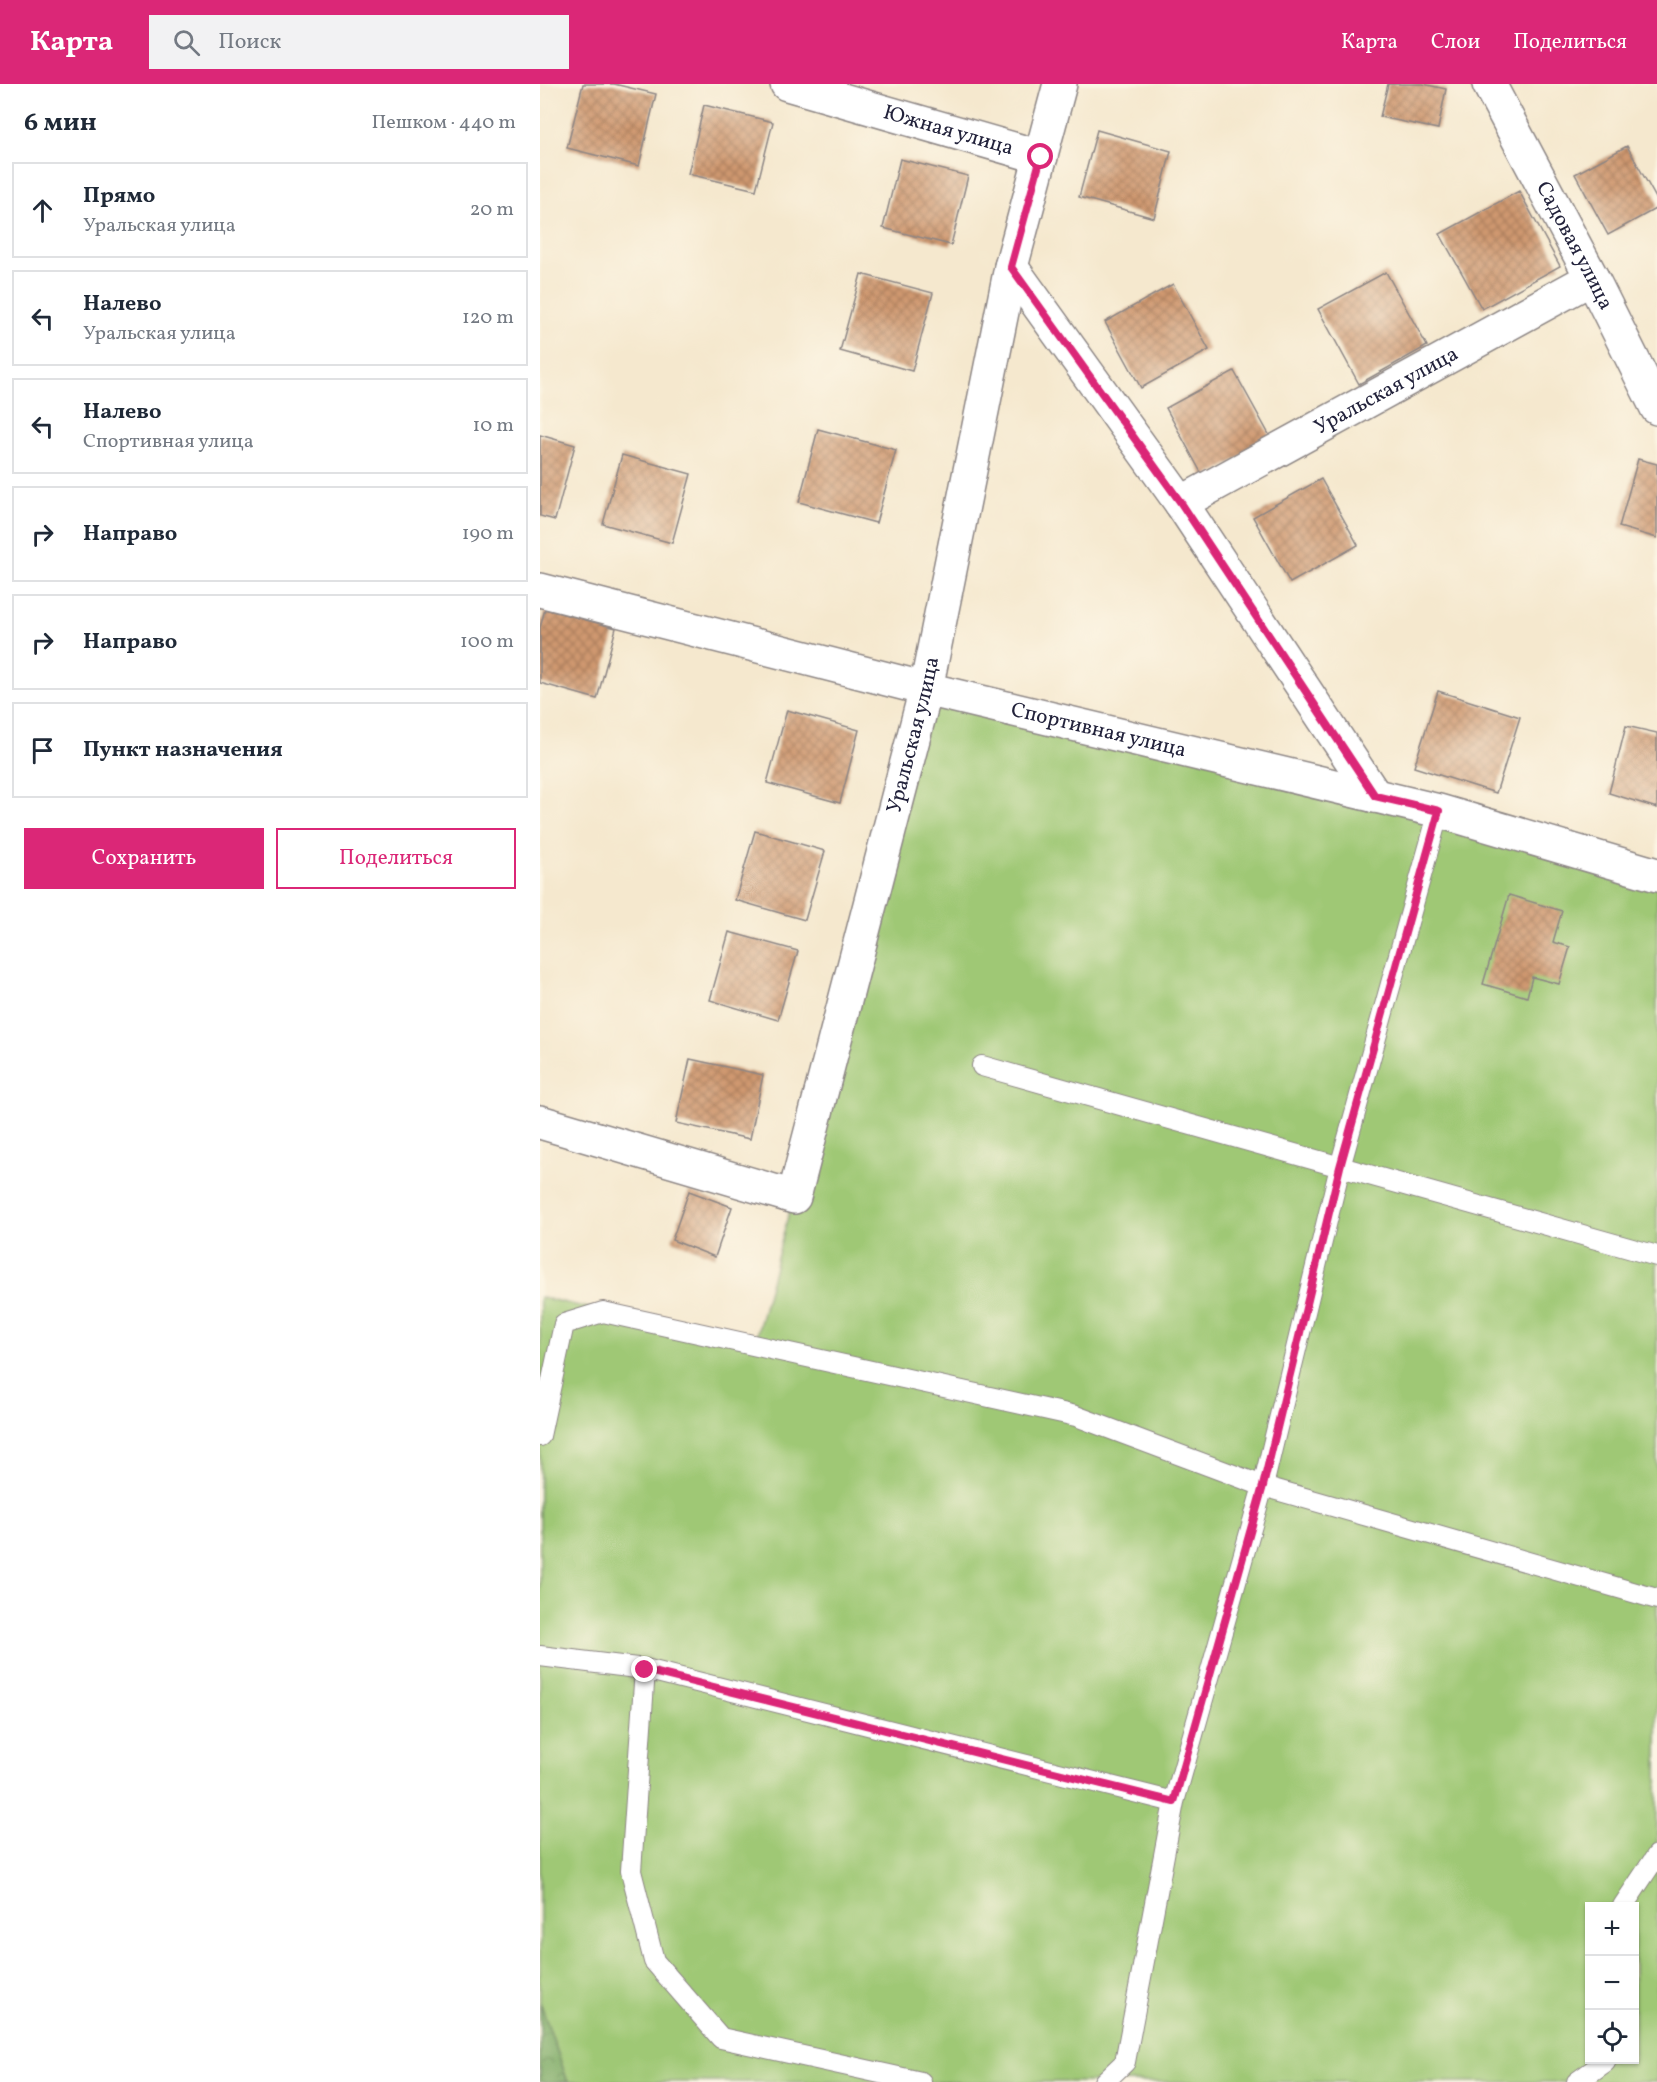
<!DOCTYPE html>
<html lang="ru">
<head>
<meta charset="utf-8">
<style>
  :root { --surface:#fff; --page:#f2f2f3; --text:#1f2937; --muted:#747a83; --line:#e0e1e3; --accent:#db2777 }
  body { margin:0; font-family:Vollkorn,serif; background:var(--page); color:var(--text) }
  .controls { position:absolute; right:18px; bottom:18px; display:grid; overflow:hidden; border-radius:0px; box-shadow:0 2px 4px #0004 }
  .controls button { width:54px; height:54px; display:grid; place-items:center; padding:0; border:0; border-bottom:2px solid var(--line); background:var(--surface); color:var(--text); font:30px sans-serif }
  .stop { position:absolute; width:18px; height:18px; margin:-14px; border:4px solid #db2777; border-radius:50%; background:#fff }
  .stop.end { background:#db2777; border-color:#fff; box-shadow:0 2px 6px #0008 }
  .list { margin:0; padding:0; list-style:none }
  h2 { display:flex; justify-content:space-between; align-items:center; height:78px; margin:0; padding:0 24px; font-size:26px }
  h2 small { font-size:20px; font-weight:400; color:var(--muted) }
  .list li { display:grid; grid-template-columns:39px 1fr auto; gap:18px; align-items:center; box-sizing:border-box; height:96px; margin:0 12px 12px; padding:0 12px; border:2px solid var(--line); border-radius:0px }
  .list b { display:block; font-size:22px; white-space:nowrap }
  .list p { margin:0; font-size:20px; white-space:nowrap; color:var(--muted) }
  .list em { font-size:20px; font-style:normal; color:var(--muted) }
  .actions { display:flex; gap:12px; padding:18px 24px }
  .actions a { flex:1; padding:14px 0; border:2px solid var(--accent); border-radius:0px; text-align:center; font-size:21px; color:var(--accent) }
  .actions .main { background:var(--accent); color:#fff }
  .icon { flex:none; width:33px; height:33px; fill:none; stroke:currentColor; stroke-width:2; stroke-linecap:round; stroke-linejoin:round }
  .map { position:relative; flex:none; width:1117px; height:1998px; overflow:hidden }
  header { display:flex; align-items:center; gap:36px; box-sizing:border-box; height:84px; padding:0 30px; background:var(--accent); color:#fff }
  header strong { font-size:28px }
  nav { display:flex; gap:33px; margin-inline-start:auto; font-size:21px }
  .search { width:420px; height:54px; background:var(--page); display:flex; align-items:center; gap:15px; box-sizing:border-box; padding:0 21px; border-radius:0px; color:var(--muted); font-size:22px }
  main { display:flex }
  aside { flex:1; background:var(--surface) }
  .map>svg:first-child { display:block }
  .forest { fill:url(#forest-crowns); stroke:#506750; stroke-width:1.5 }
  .garden { fill:#9fc874; stroke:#607558; stroke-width:1.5; fill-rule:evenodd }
  .building { fill:url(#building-cross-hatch) }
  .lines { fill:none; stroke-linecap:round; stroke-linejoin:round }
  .service-casing { stroke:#8c8584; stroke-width:22 }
  .minor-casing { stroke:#8c8584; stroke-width:36 }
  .service { stroke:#fff; stroke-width:20 }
  .minor { stroke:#fff; stroke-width:33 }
  .route { stroke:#db2777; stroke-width:8 }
  .labels { text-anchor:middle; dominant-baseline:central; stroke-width:4.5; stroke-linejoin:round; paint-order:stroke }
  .street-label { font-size:21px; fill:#22223b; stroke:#fcf5e5 }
</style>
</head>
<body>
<header>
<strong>Карта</strong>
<div class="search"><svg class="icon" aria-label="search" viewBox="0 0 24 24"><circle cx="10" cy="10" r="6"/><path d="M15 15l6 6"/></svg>Поиск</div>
<nav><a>Карта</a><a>Слои</a><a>Поделиться</a></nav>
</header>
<main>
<aside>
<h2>6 мин<small>Пешком · 440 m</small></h2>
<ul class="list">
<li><svg class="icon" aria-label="ahead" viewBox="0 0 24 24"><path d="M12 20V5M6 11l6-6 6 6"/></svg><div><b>Прямо</b><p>Уральская улица</p></div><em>20 m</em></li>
<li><svg class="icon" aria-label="left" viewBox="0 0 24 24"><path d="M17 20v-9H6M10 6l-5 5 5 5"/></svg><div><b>Налево</b><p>Уральская улица</p></div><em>120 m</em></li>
<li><svg class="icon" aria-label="left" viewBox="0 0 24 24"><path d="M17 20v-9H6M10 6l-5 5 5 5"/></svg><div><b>Налево</b><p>Спортивная улица</p></div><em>10 m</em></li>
<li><svg class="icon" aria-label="right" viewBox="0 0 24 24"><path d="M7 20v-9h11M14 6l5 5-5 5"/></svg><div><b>Направо</b></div><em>190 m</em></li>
<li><svg class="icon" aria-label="right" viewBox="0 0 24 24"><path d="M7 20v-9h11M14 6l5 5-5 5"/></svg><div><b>Направо</b></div><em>100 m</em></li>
<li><svg class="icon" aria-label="arrive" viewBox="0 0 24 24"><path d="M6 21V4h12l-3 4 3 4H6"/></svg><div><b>Пункт назначения</b></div></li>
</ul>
<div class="actions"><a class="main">Сохранить</a><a>Поделиться</a></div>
</aside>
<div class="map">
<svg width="1117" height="1998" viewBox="0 0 1117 1998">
  <defs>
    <pattern id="forest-crowns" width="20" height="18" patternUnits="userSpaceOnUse" patternTransform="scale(1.5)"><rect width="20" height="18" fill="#7fac66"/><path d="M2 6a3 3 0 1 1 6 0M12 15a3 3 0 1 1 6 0" fill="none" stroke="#688c55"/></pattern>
    <pattern id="building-cross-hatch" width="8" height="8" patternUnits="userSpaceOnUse" patternTransform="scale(1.5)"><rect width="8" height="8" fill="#cf986f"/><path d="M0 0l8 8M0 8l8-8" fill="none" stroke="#a87c5c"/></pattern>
  </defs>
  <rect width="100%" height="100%" fill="#fcf5e5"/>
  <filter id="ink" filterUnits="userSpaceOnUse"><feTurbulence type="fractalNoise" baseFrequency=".0167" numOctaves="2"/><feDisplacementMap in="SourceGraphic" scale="12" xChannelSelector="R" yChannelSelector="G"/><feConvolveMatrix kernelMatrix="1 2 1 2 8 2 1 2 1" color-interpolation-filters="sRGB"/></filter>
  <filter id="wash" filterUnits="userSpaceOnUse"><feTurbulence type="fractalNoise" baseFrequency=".008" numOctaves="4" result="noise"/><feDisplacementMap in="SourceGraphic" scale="24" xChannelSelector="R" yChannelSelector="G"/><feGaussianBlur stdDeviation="1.35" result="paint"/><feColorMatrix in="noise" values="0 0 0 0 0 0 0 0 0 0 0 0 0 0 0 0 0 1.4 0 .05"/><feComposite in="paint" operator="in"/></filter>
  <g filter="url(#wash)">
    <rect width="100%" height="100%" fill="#f5e8ce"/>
    <path class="forest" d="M0,1918l28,80h-28z"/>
    <path class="garden" d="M386,605l731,186v1207h-1089l-28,-80v-705l214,49zM1050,1822h44v154h-44z"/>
    <g id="blocks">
      <path class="building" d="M43,0h31l42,10 -17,72 -72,-18z
        M848,0h35l23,5 -8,40 -58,-12z
        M164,21l69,17 -17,68 -68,-16z
        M557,46l74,21 -17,67 -75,-21z
        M1087,62l30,54v8l-49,27 -33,-61z
        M360,75l68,17 -17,69 -68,-17z
        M979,107l41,75 -78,43 -42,-75z
        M846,188l41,74 -68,38 -41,-75z
        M321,190l72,19 -21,78 -72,-20z
        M633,200l36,66 -68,38 -36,-66z
        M694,287l38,69 -68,38 -38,-70z
        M278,345l78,21 -20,73 -77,-21z
        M0,351l35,10 -20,75 -15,-4z
        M82,371l69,19 -19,69 -69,-19z
        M1098,375l19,5v74l-38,-11z
        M781,395l37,66 -68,38 -37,-66z
        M5,525l71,19 -19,71 -57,-16v-55z
        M898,607l82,26 -24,76 -82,-26z
        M247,626l72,20 -19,73 -73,-20z
        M1086,642l31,7v75l-48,-15z
        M215,747l70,20 -20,69 -70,-20z
        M969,811l53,16 -9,31 17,5 -11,37 -27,-7 -5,20 -44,-13z
        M189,848l69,19 -20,69 -68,-20z
        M150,975l73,16 -13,64 -74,-16z
        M149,1107l43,16 -17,50 -43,-17z"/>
    </g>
  </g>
  <g filter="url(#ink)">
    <use href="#blocks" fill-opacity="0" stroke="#8c8584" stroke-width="1.5"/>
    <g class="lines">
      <g class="service-casing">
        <path id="service" d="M442,982l675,190
          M0,1352l24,-112 39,-12 473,104 187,70 394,113
          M0,1572l105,13 529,133
          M105,1585l-14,202 23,90 67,77 200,44
          M1083,1822l34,-51
          M564,1998l21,-20 49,-260 89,-316 77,-319 99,-356
          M1037,1998l28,-20v-2"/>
      </g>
      <g class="minor-casing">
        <g id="minor">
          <path id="s1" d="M247,0l254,73"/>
          <path id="s2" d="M949,0l103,194 65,130"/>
          <path d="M471,183l170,236 194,293"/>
          <path id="s3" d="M641,419l411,-225"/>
          <path id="s4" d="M0,506l386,99 513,122 218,64"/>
          <path id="s5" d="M0,1038l254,75 132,-508 85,-422 49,-183"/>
        </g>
      </g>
      <use href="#service" class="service"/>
      <use href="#minor" class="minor"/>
    </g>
  </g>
  <g class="lines" filter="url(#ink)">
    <path class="route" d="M105,1586l529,132 89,-316 77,-319 99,-356 -64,-15 -194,-293 -170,-236 30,-110"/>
  </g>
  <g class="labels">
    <g class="street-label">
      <text stroke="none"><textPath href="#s1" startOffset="168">Южная улица</textPath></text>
      <text stroke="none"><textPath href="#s2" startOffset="183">Садовая улица</textPath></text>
      <text stroke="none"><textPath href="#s3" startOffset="234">Уральская улица</textPath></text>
      <text stroke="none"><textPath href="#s4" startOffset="576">Спортивная улица</textPath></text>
      <text stroke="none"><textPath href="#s5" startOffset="742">Уральская улица</textPath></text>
    </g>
  </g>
</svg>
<div class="controls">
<button>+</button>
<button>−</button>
<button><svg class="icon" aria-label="locate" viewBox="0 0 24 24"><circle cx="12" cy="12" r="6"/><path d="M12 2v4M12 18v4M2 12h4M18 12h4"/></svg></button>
</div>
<div class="stop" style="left:501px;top:73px"></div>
<div class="stop end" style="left:105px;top:1586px"></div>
</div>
</main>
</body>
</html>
